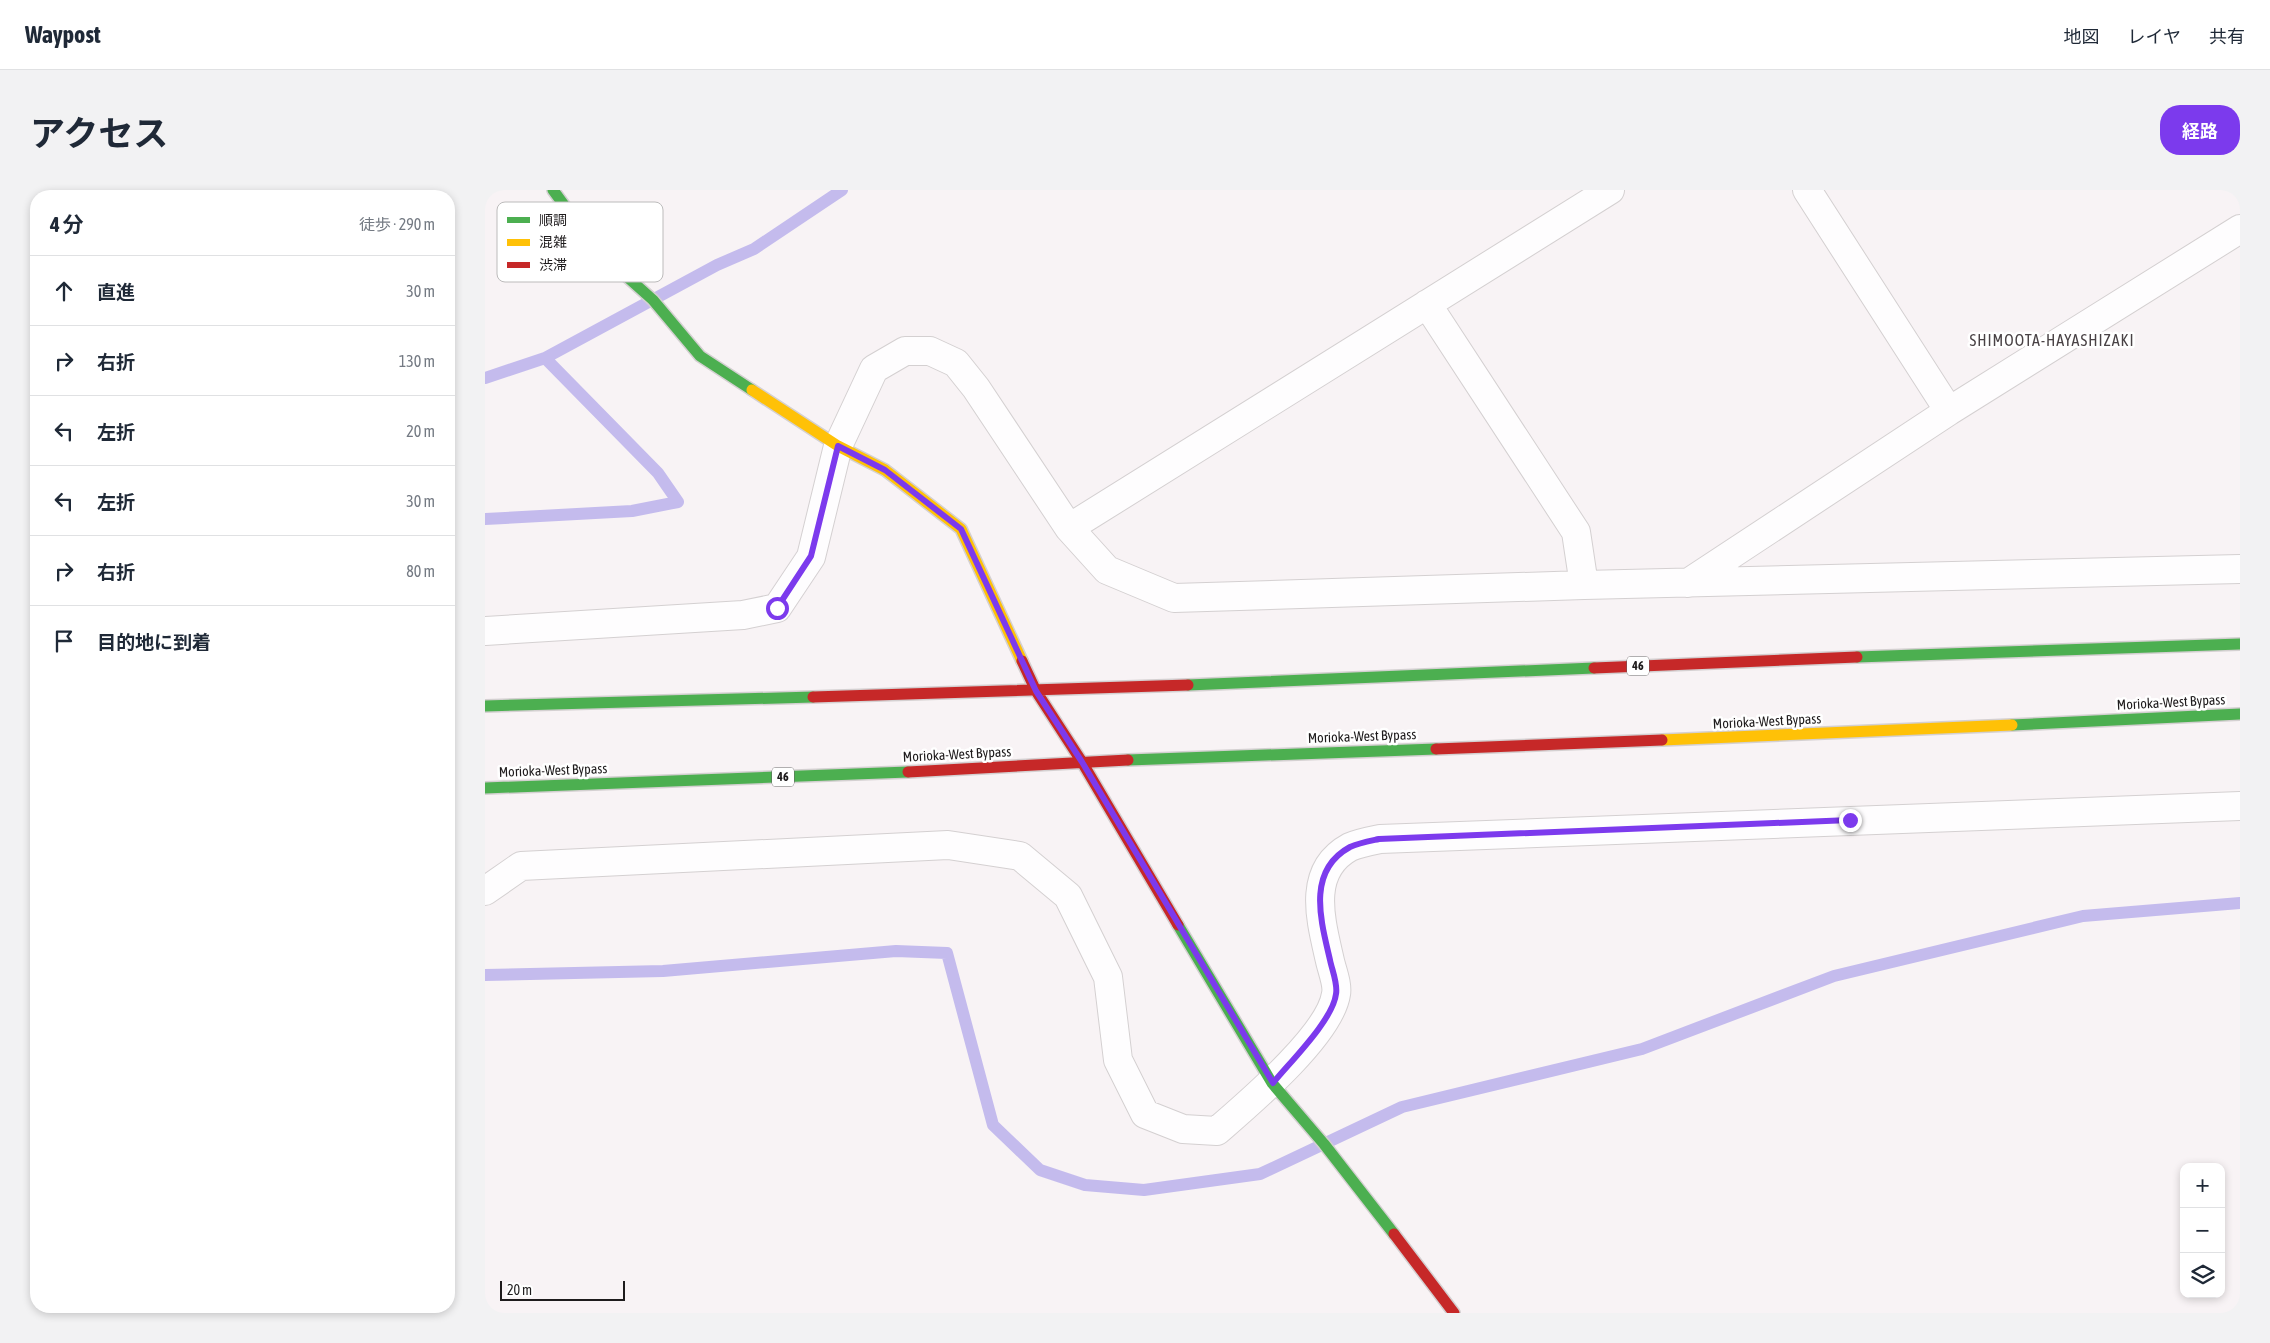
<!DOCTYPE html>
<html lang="ja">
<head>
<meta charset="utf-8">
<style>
  :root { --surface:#fff; --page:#f2f2f3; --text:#1f2937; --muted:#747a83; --line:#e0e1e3; --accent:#7c3aed }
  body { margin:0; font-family:"Asap Condensed","Noto Sans JP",sans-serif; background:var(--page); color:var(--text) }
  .controls { position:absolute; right:15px; bottom:15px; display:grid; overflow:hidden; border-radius:10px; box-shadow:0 2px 8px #0003 }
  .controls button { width:45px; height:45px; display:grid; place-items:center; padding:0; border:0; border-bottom:1px solid var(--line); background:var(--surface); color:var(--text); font:25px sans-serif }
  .scale { position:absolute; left:15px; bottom:12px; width:125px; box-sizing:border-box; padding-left:5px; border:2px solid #1e1b1c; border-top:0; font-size:14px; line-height:18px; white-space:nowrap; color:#1e1b1c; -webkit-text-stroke:4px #fff; paint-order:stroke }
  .stop { position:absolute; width:15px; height:15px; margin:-11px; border:4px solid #7c3aed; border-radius:50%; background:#fff }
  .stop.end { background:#7c3aed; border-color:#fff; box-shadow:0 1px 5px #0008 }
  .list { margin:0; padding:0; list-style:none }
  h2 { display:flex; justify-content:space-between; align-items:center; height:65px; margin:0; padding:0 20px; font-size:21px }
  h2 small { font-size:16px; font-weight:400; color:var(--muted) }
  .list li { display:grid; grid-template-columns:32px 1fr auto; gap:15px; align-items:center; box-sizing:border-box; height:70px; padding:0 20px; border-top:1px solid var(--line) }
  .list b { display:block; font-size:19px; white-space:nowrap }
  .list em { font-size:16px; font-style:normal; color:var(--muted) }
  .icon { flex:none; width:28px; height:28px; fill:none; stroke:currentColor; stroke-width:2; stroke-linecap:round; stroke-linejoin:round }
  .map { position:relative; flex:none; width:1755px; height:1123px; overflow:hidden; border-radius:20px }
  header { display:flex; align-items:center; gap:30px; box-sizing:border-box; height:70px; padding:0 25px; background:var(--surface); border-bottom:1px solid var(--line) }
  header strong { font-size:24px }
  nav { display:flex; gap:28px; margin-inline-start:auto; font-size:18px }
  .intro { display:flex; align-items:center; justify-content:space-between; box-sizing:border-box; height:120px; padding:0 30px }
  h1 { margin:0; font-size:35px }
  .button { padding:12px 22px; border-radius:20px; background:var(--accent); color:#fff; font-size:18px; font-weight:700 }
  main { display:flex; gap:30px; padding:0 30px }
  aside { flex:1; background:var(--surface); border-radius:20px; box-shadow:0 2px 8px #0003 }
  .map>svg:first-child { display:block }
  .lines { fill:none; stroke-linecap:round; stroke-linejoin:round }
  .stream { stroke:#c4bbed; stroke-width:12 }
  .street-casing { stroke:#d4d0d1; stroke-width:30 }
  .fast-casing { stroke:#d4d0d1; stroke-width:14 }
  .slow-casing { stroke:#d4d0d1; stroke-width:14 }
  .jam-casing { stroke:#d4d0d1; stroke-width:14 }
  .street { stroke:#fefdfe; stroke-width:28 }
  .fast { stroke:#4caf50; stroke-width:11 }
  .slow { stroke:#ffc107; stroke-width:11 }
  .jam { stroke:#c62828; stroke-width:11 }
  .route { stroke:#7c3aed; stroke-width:6 }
  .labels { text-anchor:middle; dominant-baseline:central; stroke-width:5; stroke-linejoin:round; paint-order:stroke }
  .shield { fill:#fff; stroke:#625f60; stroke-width:1 }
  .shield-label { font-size:12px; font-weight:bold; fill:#1e1b1c }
  .street-label { font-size:14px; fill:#1e1b1c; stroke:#fff }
  .quarter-label { font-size:16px; letter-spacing:1px; fill:#494245; stroke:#fff }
  .key { fill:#fff; stroke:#bcbbbb; stroke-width:1 }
  .key-label { font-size:14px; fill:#1e1b1c }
</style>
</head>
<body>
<header>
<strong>Waypost</strong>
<nav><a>地図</a><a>レイヤ</a><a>共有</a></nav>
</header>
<div class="intro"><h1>アクセス</h1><a class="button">経路</a></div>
<main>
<aside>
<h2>4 分<small>徒歩 · 290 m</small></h2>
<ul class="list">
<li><svg class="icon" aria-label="ahead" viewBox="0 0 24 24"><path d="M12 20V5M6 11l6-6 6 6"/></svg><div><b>直進</b></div><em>30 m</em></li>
<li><svg class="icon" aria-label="right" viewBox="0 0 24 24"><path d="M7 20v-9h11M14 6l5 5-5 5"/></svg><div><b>右折</b></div><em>130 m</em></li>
<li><svg class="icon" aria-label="left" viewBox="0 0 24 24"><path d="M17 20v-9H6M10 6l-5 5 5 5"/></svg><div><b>左折</b></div><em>20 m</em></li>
<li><svg class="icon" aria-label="left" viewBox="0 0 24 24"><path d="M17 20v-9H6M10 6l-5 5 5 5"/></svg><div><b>左折</b></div><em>30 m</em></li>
<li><svg class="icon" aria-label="right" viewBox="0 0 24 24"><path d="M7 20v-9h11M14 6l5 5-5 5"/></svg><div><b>右折</b></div><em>80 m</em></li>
<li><svg class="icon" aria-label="arrive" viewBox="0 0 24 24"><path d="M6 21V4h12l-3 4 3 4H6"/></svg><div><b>目的地に到着</b></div></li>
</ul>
</aside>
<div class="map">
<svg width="1755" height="1123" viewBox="0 0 1755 1123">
  <rect width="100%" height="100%" fill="#f8f3f5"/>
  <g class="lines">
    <path class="stream" d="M0,188l60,-20 172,-93 37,-16 88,-59
      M0,329l147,-8 46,-9 -20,-29 -113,-115
      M0,785l178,-4 233,-20 51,2 46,172 47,45 45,15 59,5 116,-16 142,-67 240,-58 192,-73 249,-60 157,-13"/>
    <g class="street-casing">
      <path id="street" d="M1322,0l142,221
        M942,114l149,228 8,53
        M584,338l541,-338
        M1203,393l261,-172 291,-182
        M0,441l258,-16 34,-7 34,-51 27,-111 36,-77 31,-18h25l26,12 20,25 93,140 38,42 67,28 410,-13 656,-16
        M0,701l36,-25 427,-21 72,11 48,40 40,81 10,83 27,54 38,15 34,2c31,-27 113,-96 119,-137 2,-9 -4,-24 -6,-33 -9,-40 -24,-90 20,-114 9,-4 20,-6 30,-8l860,-33"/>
    </g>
    <g class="fast-casing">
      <path id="fast" d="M68,0l44,60 56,50 47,56 52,34
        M1372,467l383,-13
        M703,495l406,-17
        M0,516l328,-9
        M1527,535l228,-11
        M643,570l308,-11
        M0,598l423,-16
        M693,735l94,158 52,61 70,90"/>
    </g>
    <g class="slow-casing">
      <path id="slow" d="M267,200l86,56 47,24 76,59 61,132
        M1177,550l350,-15"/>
    </g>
    <g class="jam-casing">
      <path id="jam" d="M537,471l14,30 46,71 96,163
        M1109,478l263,-11
        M328,507l375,-12
        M951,559l226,-9
        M423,582l220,-12
        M909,1044l60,79"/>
    </g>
    <use href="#street" class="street"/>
    <use href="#fast" class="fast"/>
    <use href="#slow" class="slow"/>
    <use href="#jam" class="jam"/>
  </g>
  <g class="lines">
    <path class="route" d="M292,418l34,-52 27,-110 47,24 76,59 75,162 46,71 191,321c17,-21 60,-63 63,-89 2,-10 -4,-24 -6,-34 -9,-39 -24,-89 20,-113 9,-4 20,-6 29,-8l471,-19"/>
  </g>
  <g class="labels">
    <g class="shield">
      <rect x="1142" y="466.5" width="22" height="19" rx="4"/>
      <rect x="287" y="577.5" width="22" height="19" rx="4"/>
    </g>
    <g class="shield-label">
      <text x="1153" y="476">46</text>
      <text x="298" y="587">46</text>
    </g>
    <g class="street-label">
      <text transform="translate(1686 512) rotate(-3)">Morioka-West Bypass</text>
      <text transform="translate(1282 531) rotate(-3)">Morioka-West Bypass</text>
      <text transform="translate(877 546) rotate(-2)">Morioka-West Bypass</text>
      <text transform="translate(472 564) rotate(-3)">Morioka-West Bypass</text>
      <text transform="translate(68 580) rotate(-2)">Morioka-West Bypass</text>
    </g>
    <g class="quarter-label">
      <text x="1567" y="150">SHIMOOTA-HAYASHIZAKI</text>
    </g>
  </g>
  <rect x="12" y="12" width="166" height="80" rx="8" class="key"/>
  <rect x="22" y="27" width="23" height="6" fill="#4caf50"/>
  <rect x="22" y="49" width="23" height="7" fill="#ffc107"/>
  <rect x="22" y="72" width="23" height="6" fill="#c62828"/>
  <g class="key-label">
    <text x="54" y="35">順調</text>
    <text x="54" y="57">混雑</text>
    <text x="54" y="80">渋滞</text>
  </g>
</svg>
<div class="controls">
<button>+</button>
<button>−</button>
<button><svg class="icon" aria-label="layers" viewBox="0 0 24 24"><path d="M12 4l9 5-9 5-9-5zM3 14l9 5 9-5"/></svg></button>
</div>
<div class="scale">20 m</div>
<div class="stop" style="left:292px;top:418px"></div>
<div class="stop end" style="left:1365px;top:630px"></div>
</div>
</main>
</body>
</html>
